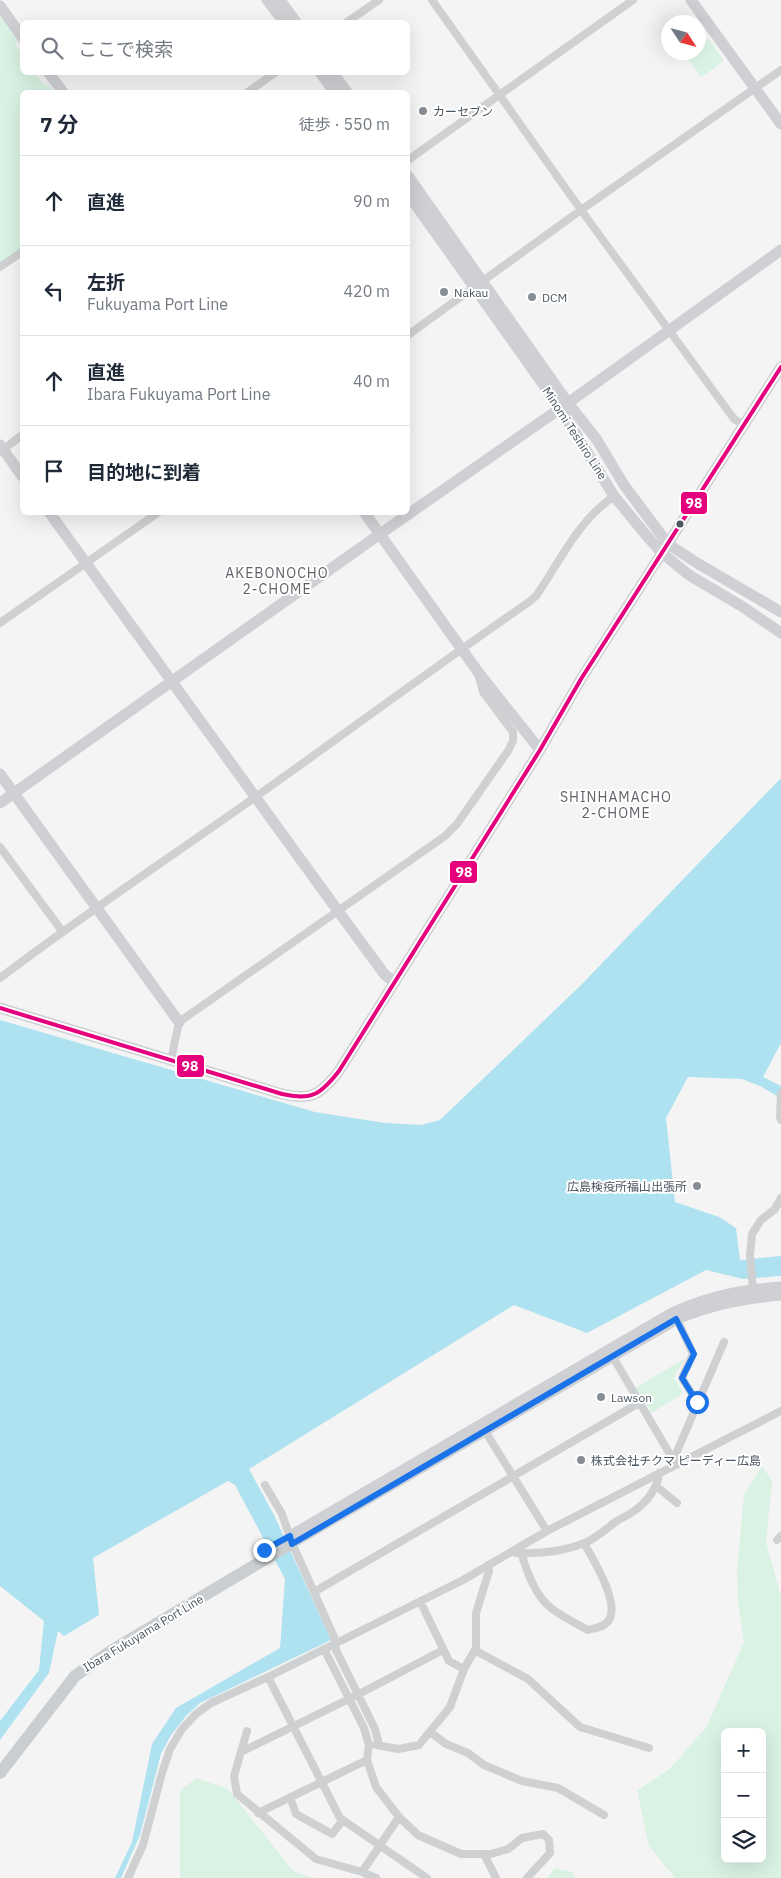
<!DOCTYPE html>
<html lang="ja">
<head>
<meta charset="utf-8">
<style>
  :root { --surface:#fff; --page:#f2f2f3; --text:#1f2937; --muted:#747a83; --line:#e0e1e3 }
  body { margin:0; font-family:"IBM Plex Sans","Noto Sans JP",sans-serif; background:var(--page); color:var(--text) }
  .controls { position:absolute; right:15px; bottom:15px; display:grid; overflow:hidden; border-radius:8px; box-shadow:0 5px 20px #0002 }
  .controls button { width:45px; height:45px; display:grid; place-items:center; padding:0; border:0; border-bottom:1px solid var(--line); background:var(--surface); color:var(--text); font:25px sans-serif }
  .compass { position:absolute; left:661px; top:15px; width:45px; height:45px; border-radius:50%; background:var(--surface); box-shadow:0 5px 20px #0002; rotate:126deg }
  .stop { position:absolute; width:15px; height:15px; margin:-11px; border:4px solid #1a73e8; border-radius:50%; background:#fff }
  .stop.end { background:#1a73e8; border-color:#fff; box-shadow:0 1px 5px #0008 }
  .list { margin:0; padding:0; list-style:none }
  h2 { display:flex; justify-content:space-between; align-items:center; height:65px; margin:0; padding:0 20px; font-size:21px }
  h2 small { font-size:16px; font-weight:400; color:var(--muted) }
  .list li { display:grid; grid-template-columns:32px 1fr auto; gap:15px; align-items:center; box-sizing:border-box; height:90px; padding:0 20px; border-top:1px solid var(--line) }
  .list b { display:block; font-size:19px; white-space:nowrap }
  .list p { margin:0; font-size:16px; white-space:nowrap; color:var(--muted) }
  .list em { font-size:16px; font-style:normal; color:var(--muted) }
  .icon { flex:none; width:28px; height:28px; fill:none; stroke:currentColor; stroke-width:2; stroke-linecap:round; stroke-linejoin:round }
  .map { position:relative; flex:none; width:781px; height:1878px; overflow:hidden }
  .search { position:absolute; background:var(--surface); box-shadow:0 5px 20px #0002; left:20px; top:20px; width:390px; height:55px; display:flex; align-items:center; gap:12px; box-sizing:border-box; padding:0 18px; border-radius:8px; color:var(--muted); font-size:19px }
  .panel { position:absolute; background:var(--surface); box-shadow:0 5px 20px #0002; left:20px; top:90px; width:390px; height:425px; border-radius:8px }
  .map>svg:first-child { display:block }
  .green { fill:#d9f2e3; fill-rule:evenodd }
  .water { fill:#aee2f0 }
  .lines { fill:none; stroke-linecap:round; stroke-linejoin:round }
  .street { stroke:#ced0d2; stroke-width:8 }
  .secondary { stroke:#ced0d4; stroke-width:11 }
  .primary { stroke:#caced1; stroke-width:12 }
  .bus-1-casing { stroke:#fff; stroke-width:8 }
  .bus-1 { stroke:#e5007d; stroke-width:4 }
  .route { stroke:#1a73e8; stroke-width:6 }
  .poi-dot { fill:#868d94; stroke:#fff; stroke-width:2 }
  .bus-dot { fill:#4a5661; stroke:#fff; stroke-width:2 }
  .labels { text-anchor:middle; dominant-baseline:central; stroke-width:4; stroke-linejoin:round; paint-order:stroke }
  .poi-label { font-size:12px; fill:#4a5661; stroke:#fff; text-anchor:start }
  .street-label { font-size:12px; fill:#4a5661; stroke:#fff }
  .neighbourhood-label { font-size:14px; letter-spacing:1px; fill:#5f6368; stroke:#fff }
  .line-badge { stroke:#fff; stroke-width:2 }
  .badge-label { font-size:14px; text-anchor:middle; font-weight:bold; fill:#fff }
</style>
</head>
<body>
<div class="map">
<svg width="781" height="1878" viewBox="0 0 781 1878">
  <rect width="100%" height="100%" fill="#f4f4f4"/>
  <path class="green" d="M0,16l18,26 -3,2 7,11v17l13,1 10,13 3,-2 7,8h-33v155l-22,16z
    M709,39l15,22 -23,16 -16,-22 4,-2 9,-1 1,-6z
    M685,1358l-11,20 9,15 -31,20 -16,-25z
    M762,1466l10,15 -6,61 15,54v282h-106l-26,-32 -12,-55 33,-22 37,-43 37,-84 -6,-41 -1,-31 7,-76zM725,1732h37v127h-37z
    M196,1778l32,11 65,82 20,7h-133v-87z
    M555,1868l18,4 2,6h-28z"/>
  <path class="water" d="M781,778v265l-18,34 18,9v12l-21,-12 -18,-7 -54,-2 -22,41 9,84 44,15 17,11 4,32 41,-4v20l-38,3 -37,-9 -119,63 -73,-28 -265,164 25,46 57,125 -131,63 -14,13 -15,19 -10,19 -21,81 -19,43h-6l17,-36 20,-98 24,-36 104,-60 5,-69 -50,-94 -7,-4 -135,77 6,57 -35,21 -6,-5 -9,42 -49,67v-19l39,-51 5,-49 -44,-35v-566l315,92 70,11 36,2 19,-5 140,-134z"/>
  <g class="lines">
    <path class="street" d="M432,0l149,210 153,209 10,6
      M347,22l32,-22
      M248,92l28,-20
      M408,160l225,-160
      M0,267l22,-15
      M408,335l173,-125 200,-140
      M0,452l22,-17
      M0,623l159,-111
      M0,847l62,84
      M0,978c83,-63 169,-120 254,-180 92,-65 182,-132 275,-196l7,-6c25,-36 41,-74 78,-100
      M171,1060l8,-38 266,-186 12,-12 51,-73 5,-10v-9l-30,-40 -4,-15
      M781,1093l-1,24 1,3
      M753,1289l-3,-34 2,-21 9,-14 14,-11 6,-11
      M677,1319l16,35 -11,24 15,24
      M613,1357l62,106
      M485,1431l62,100
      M675,1464v-8l49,-114
      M265,1485l17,29 10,29 42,94 2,13 39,79 4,16
      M656,1486l21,17
      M777,1540l4,-4
      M516,1553c22,1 48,-2 69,-10 11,-5 20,-13 29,-20 6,-5 14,-7 20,-12 12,-8 24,-23 25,-38
      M521,1553c6,18 14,43 30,55 11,9 25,15 37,22 7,-2 17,-3 21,-10 11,-17 -16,-61 -25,-77
      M314,1592l325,-189
      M420,1601l29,60 15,8
      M476,1648l2,4 50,27 52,48 69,21
      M324,1649l40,79 5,17 -2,15 9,27 23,30 19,18 43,19h30l17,-5 14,-11 21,-4 6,6 1,13 -23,25
      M268,1677l72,141 87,60
      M247,1731l-13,45 3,18 79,65 46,13 14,6
      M430,1732l16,12 22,9 16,12 38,16 36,7 46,27
      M376,1745l22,4 21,-4 31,-38 14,-38 12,-21v-35l13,-42 -1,-6
      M241,1752l118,-58 84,-44
      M290,1797l6,17 36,20 11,-14
      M258,1813l109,-53
      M484,1854l12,24
      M362,1872l37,-55
      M128,1878l15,-33 19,-72 8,-24 12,-20 14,-15 15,-11 57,-26 195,-97 84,-49 234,-120"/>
    <path class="secondary" d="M267,0l17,22
      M280,0l16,22
      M691,0l90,124
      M0,6l22,31
      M48,72l15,20
      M320,72l14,20
      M332,72l15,20
      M408,176l160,227 29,37 27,45 44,59 29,19 84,49
      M408,194l152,214 54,88 32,39 16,18 27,22 54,32 38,26
      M0,445l22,31
      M49,512l289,399 47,64 10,7
      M364,512l114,160 62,78
      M0,774l179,248
      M0,803l380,-269 188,-131 213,-153
      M0,1008l282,86c30,7 39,0 57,-23l201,-321 41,-71 200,-312
      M290,1536l382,-223c36,-17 69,-23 109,-26
      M292,1543l385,-224c36,-15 65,-20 104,-24"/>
    <path class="primary" d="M0,1773l75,-97 36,-25 181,-108"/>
    <g class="bus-1-casing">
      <path id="bus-1" d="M0,1008l282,86c30,7 39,0 57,-23l201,-321 41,-71 200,-312"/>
    </g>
    <use href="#bus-1" class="bus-1"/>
  </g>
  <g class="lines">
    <path class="route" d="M264,1550l26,-14 2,8 384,-225 18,35 -12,24 15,24"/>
  </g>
  <g class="poi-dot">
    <circle cx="423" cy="111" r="5"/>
    <circle cx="444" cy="292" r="5"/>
    <circle cx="532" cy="297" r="5"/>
    <circle cx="697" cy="1186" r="5"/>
    <circle cx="601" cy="1397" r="5"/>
    <circle cx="581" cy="1460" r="5"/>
  </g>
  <circle class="bus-dot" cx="680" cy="524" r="4.5"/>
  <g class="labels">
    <g class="poi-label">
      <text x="433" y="111">カーセブン</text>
      <text x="454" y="292">Nakau</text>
      <text x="542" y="297">DCM</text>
      <text x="687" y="1186" text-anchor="end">広島検疫所福山出張所</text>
      <text x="611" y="1397">Lawson</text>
      <text x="591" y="1460">株式会社チクマ ピーディー広島</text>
    </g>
    <g class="street-label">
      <text transform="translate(575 433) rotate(57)">Minomi Teshiro Line</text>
      <text transform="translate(143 1633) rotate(-31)">Ibara Fukuyama Port Line</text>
    </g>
    <g class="neighbourhood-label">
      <text x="277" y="573">AKEBONOCHO<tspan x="277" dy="16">2-CHOME</tspan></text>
      <text x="616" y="797">SHINHAMACHO<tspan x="616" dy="16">2-CHOME</tspan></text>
    </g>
  </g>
  <g class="line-badge">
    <rect x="680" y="491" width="28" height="24" rx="5" fill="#e5007d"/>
    <rect x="449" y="860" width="29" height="24" rx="5" fill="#e5007d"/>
    <rect x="176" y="1054" width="29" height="24" rx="5" fill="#e5007d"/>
  </g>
  <g class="badge-label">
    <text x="694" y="508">98</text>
    <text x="464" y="877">98</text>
    <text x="190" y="1071">98</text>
  </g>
</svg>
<div class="controls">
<button>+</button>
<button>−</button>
<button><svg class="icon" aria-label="layers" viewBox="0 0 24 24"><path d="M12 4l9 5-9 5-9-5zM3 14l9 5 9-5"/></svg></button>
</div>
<svg class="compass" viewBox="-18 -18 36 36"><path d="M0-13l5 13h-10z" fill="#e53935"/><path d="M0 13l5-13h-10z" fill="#747a83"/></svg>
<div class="stop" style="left:697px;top:1402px"></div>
<div class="stop end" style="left:264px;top:1550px"></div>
<div class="search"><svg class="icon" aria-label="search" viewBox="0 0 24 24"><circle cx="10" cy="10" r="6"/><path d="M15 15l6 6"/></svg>ここで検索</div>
<section class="panel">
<h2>7 分<small>徒歩 · 550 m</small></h2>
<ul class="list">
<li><svg class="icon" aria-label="ahead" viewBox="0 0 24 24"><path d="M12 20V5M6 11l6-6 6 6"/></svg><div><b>直進</b></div><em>90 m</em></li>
<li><svg class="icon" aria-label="left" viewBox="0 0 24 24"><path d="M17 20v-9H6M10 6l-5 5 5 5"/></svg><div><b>左折</b><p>Fukuyama Port Line</p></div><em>420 m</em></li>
<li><svg class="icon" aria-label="ahead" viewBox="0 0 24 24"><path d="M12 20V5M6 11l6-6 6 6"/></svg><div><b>直進</b><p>Ibara Fukuyama Port Line</p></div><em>40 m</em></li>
<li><svg class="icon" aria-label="arrive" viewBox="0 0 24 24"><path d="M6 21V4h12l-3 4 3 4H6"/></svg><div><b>目的地に到着</b></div></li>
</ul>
</section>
</div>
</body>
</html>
